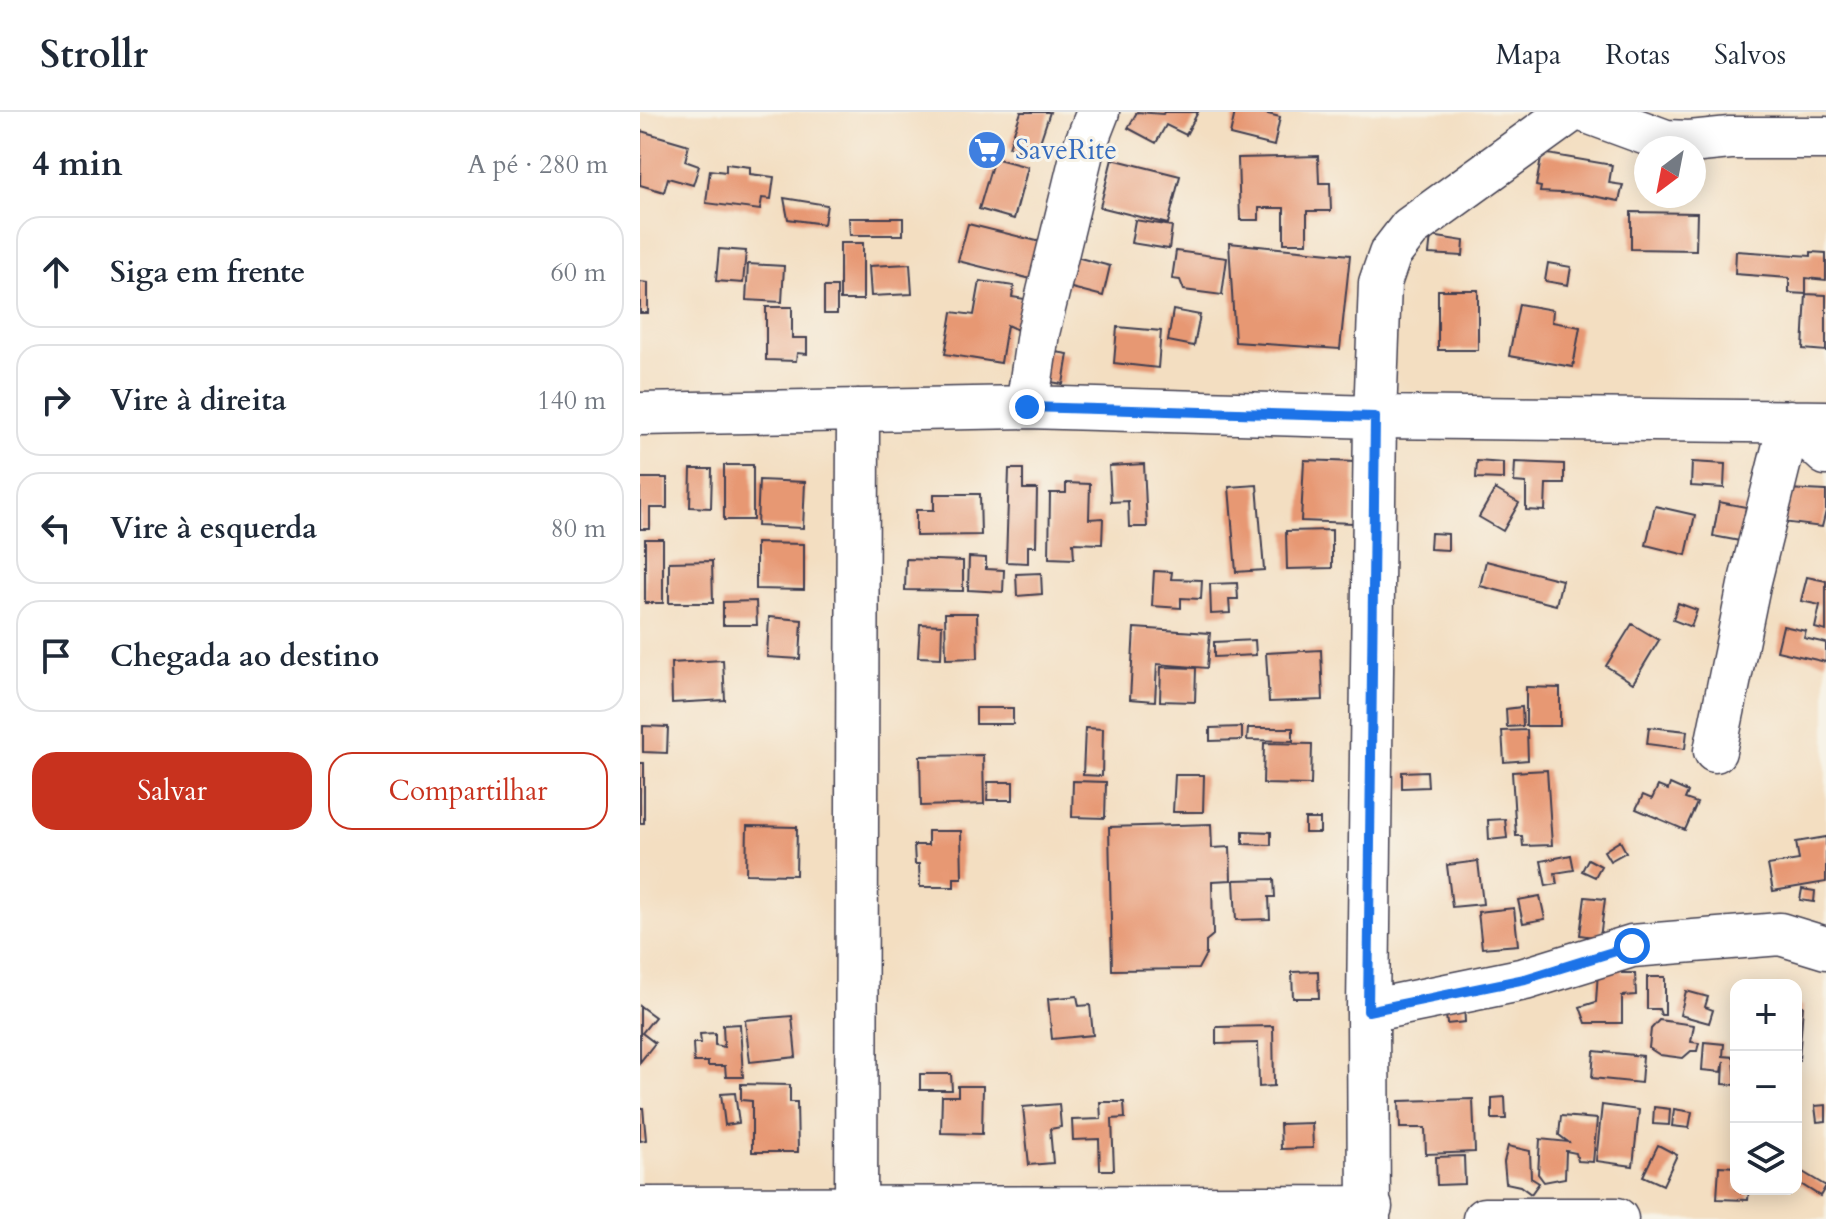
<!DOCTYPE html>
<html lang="pt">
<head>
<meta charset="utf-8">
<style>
  :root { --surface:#fff; --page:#f6f6f7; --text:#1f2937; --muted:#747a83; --line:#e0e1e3; --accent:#c8321e }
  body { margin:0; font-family:Cardo,serif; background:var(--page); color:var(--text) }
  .controls { position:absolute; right:24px; bottom:24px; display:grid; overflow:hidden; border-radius:16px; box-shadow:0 4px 20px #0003 }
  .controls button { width:72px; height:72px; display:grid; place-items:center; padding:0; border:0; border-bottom:2px solid var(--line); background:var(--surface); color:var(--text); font:40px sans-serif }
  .compass { position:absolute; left:994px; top:24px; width:72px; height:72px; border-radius:50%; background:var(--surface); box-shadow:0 4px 20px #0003; rotate:212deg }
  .stop { position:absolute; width:24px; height:24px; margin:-18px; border:6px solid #1a73e8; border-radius:50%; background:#fff }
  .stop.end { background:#1a73e8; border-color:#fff; box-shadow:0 2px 8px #0008 }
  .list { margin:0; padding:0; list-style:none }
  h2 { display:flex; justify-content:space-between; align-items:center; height:104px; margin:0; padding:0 32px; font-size:34px }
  h2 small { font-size:26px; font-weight:400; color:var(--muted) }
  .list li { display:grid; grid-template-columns:52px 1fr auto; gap:24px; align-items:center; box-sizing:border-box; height:112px; margin:0 16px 16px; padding:0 16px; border:2px solid var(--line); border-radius:24px }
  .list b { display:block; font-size:30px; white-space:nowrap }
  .list em { font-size:26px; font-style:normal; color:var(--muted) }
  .actions { display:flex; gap:16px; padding:24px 32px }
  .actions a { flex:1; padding:18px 0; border:2px solid var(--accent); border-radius:24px; text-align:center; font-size:28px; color:var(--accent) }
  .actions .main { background:var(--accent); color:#fff }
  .icon { flex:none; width:44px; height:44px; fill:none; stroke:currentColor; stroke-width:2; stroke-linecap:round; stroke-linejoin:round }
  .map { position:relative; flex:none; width:1186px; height:1107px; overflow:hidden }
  header { display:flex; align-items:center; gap:48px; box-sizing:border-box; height:112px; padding:0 40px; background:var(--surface); border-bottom:2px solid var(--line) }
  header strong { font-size:38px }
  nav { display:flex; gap:44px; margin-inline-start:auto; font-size:28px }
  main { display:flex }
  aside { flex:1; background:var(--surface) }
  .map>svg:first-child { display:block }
  .building { fill:#e79873 }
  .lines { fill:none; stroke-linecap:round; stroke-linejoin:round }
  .minor-casing { stroke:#413e4f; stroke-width:45 }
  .minor { stroke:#fff; stroke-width:42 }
  .route { stroke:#1a73e8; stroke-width:10 }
  .labels { text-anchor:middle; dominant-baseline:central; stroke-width:6; stroke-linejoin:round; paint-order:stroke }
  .shop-label { font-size:28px; fill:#366cbe; stroke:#f7f3e8; text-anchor:start }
</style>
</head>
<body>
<header>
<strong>Strollr</strong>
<nav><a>Mapa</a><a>Rotas</a><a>Salvos</a></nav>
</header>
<main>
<aside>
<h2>4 min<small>A pé · 280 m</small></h2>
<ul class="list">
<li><svg class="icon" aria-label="ahead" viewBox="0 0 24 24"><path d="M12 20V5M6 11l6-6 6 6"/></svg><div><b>Siga em frente</b></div><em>60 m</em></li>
<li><svg class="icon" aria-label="right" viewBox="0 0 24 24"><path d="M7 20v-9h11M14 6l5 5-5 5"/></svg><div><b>Vire à direita</b></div><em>140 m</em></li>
<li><svg class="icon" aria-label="left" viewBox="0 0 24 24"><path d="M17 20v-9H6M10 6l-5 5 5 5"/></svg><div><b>Vire à esquerda</b></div><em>80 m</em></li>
<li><svg class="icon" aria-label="arrive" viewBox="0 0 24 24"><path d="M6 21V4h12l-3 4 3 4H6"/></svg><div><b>Chegada ao destino</b></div></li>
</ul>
<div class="actions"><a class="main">Salvar</a><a>Compartilhar</a></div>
</aside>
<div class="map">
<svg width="1186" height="1107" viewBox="0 0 1186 1107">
  <rect width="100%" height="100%" fill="#f7f3e8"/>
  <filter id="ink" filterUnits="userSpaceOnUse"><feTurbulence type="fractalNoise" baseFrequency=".0125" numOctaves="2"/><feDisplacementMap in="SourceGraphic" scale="16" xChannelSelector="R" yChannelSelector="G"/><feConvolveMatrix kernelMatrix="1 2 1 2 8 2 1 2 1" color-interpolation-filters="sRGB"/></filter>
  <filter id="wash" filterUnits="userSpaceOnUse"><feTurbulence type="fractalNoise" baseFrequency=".006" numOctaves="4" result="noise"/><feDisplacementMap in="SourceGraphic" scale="32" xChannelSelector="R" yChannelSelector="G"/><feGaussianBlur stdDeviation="1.8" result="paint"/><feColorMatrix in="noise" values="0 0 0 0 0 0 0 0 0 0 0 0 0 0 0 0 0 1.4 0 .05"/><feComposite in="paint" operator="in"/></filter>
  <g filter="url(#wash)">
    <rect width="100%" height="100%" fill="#f3dec1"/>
    <g id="blocks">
      <path class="building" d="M381,0h29l-15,45 -26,-10z
        M497,0l26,2 1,-2h34l-12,23 -20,-10 -10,18 -28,-15z
        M595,0h25l20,5 -6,29 -44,-11z
        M1,19l48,14 -4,16 14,5 -6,19 -25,-7 -4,14 -24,-7z
        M902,41l70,12 -3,18 14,2 -4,16 -37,-7 -42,-2 1,-5 -5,-1z
        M678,44l1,27h11l1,28h-24v32h-23v-35h-25v12h-19l-2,-62z
        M354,46l34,9 -14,52 -35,-10z
        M472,47l68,17 -12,48 -68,-17z
        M86,52l24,3v7l24,3 -3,22 -9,-1 -2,12 -54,-7 4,-33 16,2z
        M144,86l43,7 -3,19 -36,-5z
        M991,100l66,1 -1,37 -65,-1z
        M209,106h54v17h-53z
        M495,108l37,6 -3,23 -38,-6z
        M328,112l77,19 -10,37 -77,-19z
        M791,124l33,5 -1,15 -34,-2z
        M200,131h23v57h-23z
        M589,131l121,12 -10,94 -105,-7z
        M79,137l27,2 -3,32 -27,-2z
        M536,139l51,7 -5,37 -38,-5 -4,-10 -8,-1z
        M1096,139l75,5v-4l15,1v27l-20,-2v16l20,1v56l-23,-2 3,-55 -17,-1v-15l-54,-4z
        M432,144l38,10 -7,30 -39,-10z
        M908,151l23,4 -3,18 -23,-4z
        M108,152l36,2 -2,36 -36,-2z
        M270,152l2,30 -41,2 -2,-30z
        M340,169l34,5 -2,11 19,3 -5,34 -19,-9 -6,38 -56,-9 7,-42 22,3z
        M0,170l8,1v30h-8z
        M184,175h13v27h-13z
        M798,178h40v60h-40z
        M879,192l34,6 -1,12 28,5 -7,40 -64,-11z
        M126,195h26v31h15v16l-10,-1 -1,8 -30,-1z
        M533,198l27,5 -6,31 -26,-5z
        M477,215l44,4 -3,37 -44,-5z
        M404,238l24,4 -5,30 -24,-4z
        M664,348l51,2 -2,61 -52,-2z
        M837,349l26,2v16l-27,-1z
        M875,350l49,2v20h-18l-1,27 -19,-1v-27l-12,-1z
        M1052,350l33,2 -1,24 -33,-2z
        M504,352l3,63h-18l-1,-26 -17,1 -2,-36z
        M84,353h29v55h-29z
        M51,357h21l-1,39 -21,-1z
        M369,357h14v20h14l-1,57h-8v17l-22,-1z
        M0,366h27v30h-17v21h-10z
        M119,368l46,2 -2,46 -46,-2z
        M426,371l24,1 -1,35 14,-1 -1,26 -29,-1 1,16 -25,-1 1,-65h16z
        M617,373l7,85 -28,2 -7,-85z
        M855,377l24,14 -16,28 -24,-14z
        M1146,377l40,2v20l-4,16 -40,-5z
        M294,382h46l1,41 -65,1v-26h18z
        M1079,390l27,5 -6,34 -27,-5z
        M1015,394l40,9 -9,40 -40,-10z
        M692,418v38l-45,1 -1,-38z
        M791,421l17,1v16l-18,-1z
        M5,427h18v64h-18z
        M116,431l48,1v46l-48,-1z
        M329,445l17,1v11l18,1 -1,22 -35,-2z
        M266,447l57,2v30l-58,-1z
        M72,449l1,42h-44v-41z
        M846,449l76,19 -6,25 -76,-19z
        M514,459l18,1 -1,7 31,1 -1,19 -20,-1v10l-29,-2z
        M401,461l1,21 -25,2 -1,-22z
        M1167,465l19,4v50l-11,-3 5,-23 -19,-4z
        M597,471l1,16h-9l1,14 -19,1 -1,-30z
        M116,489l1,24h-34v-23z
        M1038,491l19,7 -6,17 -18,-7z
        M305,501h32l1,45 -32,1z
        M129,505l33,3 -2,39 -33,-2z
        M280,512l22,1 -1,33 -23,-1z
        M992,512l27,16 -26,43 -27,-17z
        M1143,514l23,5 -2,7 22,5v19l-49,-11z
        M494,516l76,5 -3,35 -50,-4 -2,37 -25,-2z
        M615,528l1,15 -42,2v-15z
        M681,538l2,50 -54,2 -3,-49z
        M83,548l2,40 -53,3 -1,-40z
        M521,555l35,1 -1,34 -35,-1z
        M886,575l34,1v38h-34z
        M882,595l1,19 -16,1 -1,-18z
        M336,596h37v16h-37z
        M3,614l25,1 -1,26 -24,-1z
        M602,615v13l-32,1v-13z
        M1009,615l38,4 -2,18 -38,-5z
        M445,616l18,1 -1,47 -19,-1z
        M608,616h45v13l-46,-1z
        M887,618l1,30 -24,2 -2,-31z
        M624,631l48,1 -1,41 -48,-1z
        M343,643l1,49 -63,2 -1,-50z
        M0,651h4v60h-4z
        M907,658l5,75 -29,1 -1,-10h-6l-4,-64z
        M787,659l1,16 -26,1v-16z
        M535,663h29l-1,37h-30z
        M433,669l33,1 -1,36 -33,-1z
        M348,670h25v18h-26z
        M1030,672l18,8 -3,7 12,4 -12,27 -49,-21 7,-14 9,4 6,-13 10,4z
        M665,707h15v14h-15z
        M865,707l2,19 -18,2 -1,-20z
        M571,712l1,24 18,-1 1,33 -19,1 1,54 -7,6v13l-8,15 -86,1 -3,-143z
        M107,714l50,1 -1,48 -50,-1z
        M288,719h33l1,47h-8v9h-34l-1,-23h-4l-1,-19h14z
        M603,719l28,1v13l-28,-1z
        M1186,725v45l-53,9 -5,-26 31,-5 -3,-18z
        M980,729l6,11 -16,9 -6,-10z
        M931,743l3,15 -19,3 2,11 -11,2 -5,-25z
        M948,747l13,7 -6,11 -13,-6z
        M838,749l5,43 -31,3 -5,-42z
        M634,767l1,18h-6l1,22 -34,1 -2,-40z
        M1162,777l13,2 -1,11 -14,-2z
        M900,784l5,23 -22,4 -5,-23z
        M945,785l20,2 -5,39 -20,-3z
        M874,796l4,37 -36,3 -4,-36z
        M982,854v7h13l1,22 -14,1v27h-36l-6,-16 16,-5 2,-31z
        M678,859l1,27h-26l-1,-26z
        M1007,865h18v38h-4l-2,-6h-12z
        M1046,879l22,6 -3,10 8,3 -4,13 -29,-8z
        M437,884l2,10 11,-1 3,30 -41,4 -4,-40z
        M824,892l1,18 -18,2 -2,-18z
        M1156,893l7,1 -4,54 -3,-1z
        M0,894l15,11 -13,16 13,10 -15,19z
        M152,904l4,41 -46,5 -5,-42z
        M1019,908l35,5 -3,17 8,1 -2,8h-6l-8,7 -23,-3 -11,-7 2,-19z
        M100,912l3,53h-17l-1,-11h-17v-4h-14l-1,-19h8l-1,-9 15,-1v12l9,2 -1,-22z
        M633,914l1,60 -15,1 -1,-44 -42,1v-17z
        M1064,930l20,2 -1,12 11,1 2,28 -13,-1 1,-23 -2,11 -20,-2z
        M954,939l49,5 -2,27 -49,-5z
        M280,962h31l1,16h-32z
        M101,972l49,1v17h7l1,50h-46v-51l-11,-1z
        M318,974h25l-1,48 -41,-1 1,-37h16z
        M95,981l4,30 -14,2 -4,-31z
        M865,985l1,22h-14v-21z
        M833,987l2,53 -49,2 -1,-26h-25l-1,-27z
        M460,990h24l1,16 -13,1 2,51h-14l-1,-31 -26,1 -1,-20 29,-1z
        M419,992l2,23 -11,2 3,34 -24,2 -6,-58z
        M962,993l37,5 -6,56 -37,-5z
        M1186,993v16l-9,1 -2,-16z
        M1014,995l16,2 -1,16 -16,-1z
        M0,996h3l3,32 -6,1z
        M1034,997l18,3 -3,16 -17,-2z
        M921,1004l36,3 -4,43 -15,-1 -2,-8 -10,-2 -1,27 -21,4 -6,-8 2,-35 28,3 -9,-7z
        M672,1011l1,25 -32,1 -1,-25z
        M1018,1033l19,10 -14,30 -20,-9z
        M868,1034l22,5 1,27 8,5 -8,11 -11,-8 -14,-3 -2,-21z
        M824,1044l1,28 -28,1 -1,-28z
        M1079,1054l17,1v22h13l-1,11 -31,-1z
        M1156,1056l30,18 -6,10 -24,-15z"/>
    </g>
  </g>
  <g filter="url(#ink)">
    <use href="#blocks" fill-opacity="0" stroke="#413e4f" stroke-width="2"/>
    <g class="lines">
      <g class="minor-casing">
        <path id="minor" d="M930,0l-160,116 -20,26 -10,29 -5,134 451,5
          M947,0l79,29 24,1 40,-4h96
          M387,295l11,-74 44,-180 16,-41
          M0,302l387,-7 348,10 -7,594 1,208
          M1075,639l34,-166 41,-164 36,33
          M728,899l157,-32 107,-33 148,-12 46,14
          M0,1096l731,-1
          M216,1107l2,-809
          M844,1107h133"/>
      </g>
      <use href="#minor" class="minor"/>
    </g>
  </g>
  <g class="lines" filter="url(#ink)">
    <path class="route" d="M387,295l348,10 -7,594 157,-32 107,-33"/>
  </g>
  <defs>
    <g id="supermarket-disc" transform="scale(2)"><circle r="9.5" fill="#3f7fe0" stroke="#f7f3e8"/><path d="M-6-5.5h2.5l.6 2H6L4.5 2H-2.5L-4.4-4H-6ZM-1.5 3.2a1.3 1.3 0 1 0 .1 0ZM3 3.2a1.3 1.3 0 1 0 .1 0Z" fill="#fff"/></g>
  </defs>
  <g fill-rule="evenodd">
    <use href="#supermarket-disc" x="347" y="38"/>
  </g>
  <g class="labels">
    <g class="shop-label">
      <text x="375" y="38">SaveRite</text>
    </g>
  </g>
</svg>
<div class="controls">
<button>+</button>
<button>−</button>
<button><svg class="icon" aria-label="layers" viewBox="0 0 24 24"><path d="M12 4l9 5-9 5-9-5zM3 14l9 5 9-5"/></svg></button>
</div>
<svg class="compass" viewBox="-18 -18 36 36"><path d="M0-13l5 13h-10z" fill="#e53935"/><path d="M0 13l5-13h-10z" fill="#747a83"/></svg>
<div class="stop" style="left:992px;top:834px"></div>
<div class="stop end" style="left:387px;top:295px"></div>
</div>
</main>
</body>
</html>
